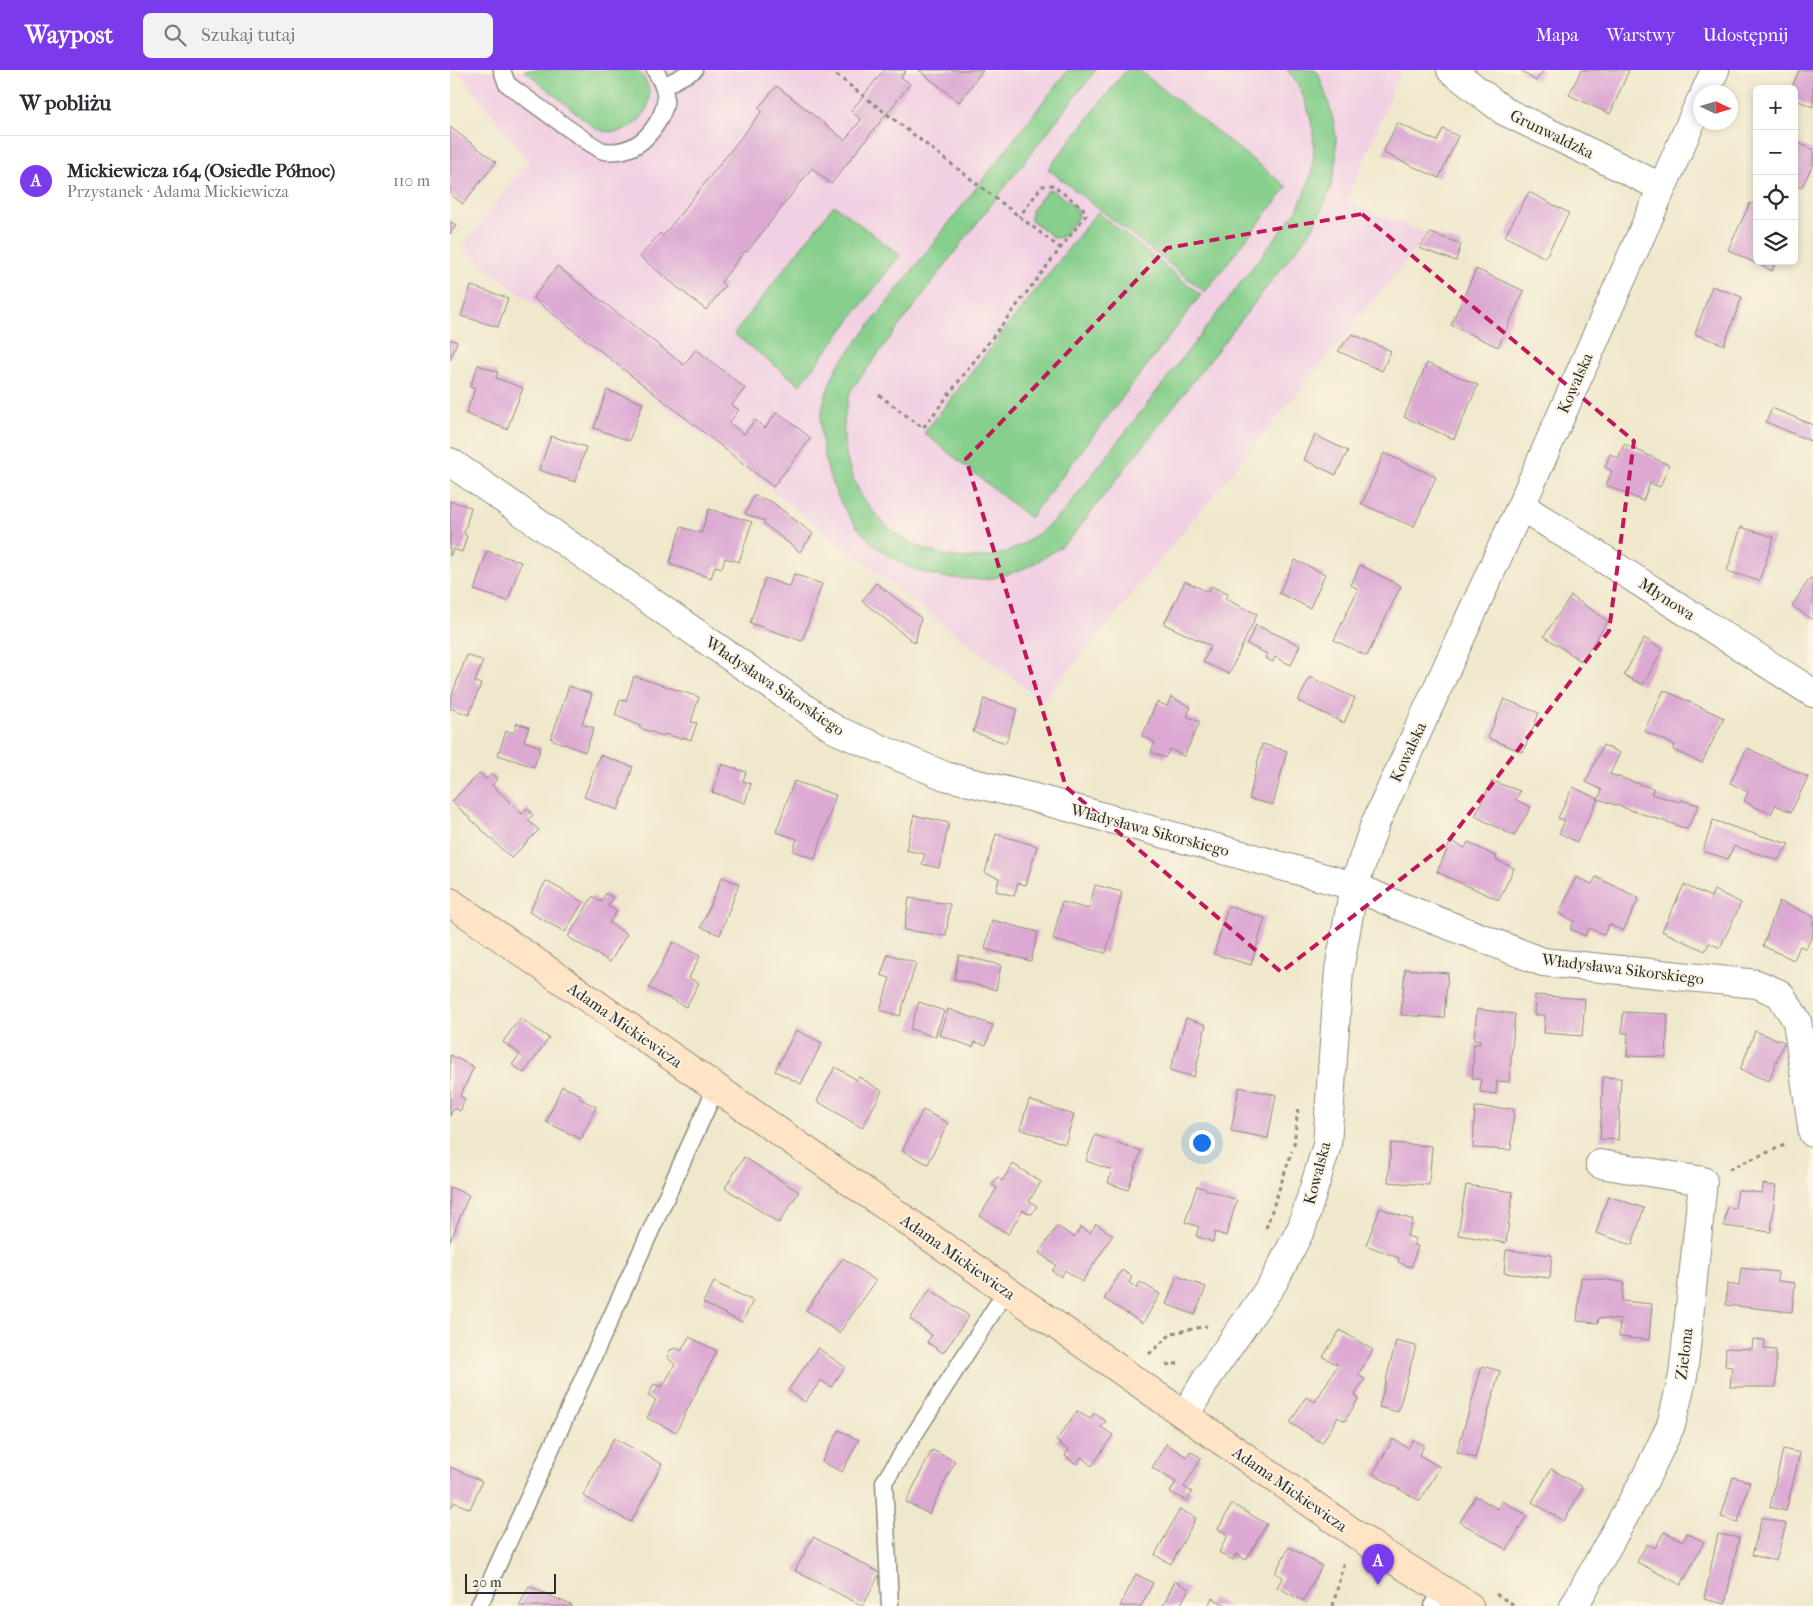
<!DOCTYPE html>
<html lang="pl">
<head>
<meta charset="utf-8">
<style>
  :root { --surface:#fff; --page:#f2f2f3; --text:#2b2b33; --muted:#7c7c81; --line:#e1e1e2; --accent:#7c3aed }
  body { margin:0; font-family:"IM FELL French Canon",serif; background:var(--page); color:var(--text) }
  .controls { position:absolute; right:15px; top:15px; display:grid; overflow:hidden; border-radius:8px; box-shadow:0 2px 8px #0003 }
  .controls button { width:45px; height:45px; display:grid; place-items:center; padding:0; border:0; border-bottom:1px solid var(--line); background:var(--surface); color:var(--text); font:25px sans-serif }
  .compass { position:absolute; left:1243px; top:15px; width:45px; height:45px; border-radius:50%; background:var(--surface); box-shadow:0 2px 8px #0003; rotate:94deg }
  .scale { position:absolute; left:15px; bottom:12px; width:91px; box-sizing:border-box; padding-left:5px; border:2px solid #2b2b2b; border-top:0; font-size:14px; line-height:18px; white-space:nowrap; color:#2b2b2b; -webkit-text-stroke:4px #fcf5e5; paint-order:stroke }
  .you { position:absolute; left:751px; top:1072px; width:18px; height:18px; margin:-12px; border:4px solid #fff; border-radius:50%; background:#1a73e8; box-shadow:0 0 0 8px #1a73e833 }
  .badge { display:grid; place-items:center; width:32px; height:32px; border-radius:50%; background:var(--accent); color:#fff; font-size:16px; font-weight:700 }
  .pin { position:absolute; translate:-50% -41px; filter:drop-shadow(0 1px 2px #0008) }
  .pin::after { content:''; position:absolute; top:26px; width:18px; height:15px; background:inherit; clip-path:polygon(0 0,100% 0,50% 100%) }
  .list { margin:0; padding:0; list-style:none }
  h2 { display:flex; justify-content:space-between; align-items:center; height:65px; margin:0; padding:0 20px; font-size:21px }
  h2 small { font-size:16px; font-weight:400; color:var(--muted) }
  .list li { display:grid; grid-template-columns:32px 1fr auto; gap:15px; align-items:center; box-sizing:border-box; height:90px; padding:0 20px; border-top:1px solid var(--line) }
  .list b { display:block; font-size:19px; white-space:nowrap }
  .list p { margin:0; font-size:16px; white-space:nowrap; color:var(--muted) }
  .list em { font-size:16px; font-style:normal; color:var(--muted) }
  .icon { flex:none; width:28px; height:28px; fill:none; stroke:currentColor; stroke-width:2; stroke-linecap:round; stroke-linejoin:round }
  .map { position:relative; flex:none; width:1363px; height:1536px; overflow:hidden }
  header { display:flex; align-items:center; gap:30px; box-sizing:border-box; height:70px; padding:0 25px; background:var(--accent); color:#fff }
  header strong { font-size:24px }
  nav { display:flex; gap:28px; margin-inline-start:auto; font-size:18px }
  .search { width:350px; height:45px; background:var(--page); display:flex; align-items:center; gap:12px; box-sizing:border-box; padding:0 18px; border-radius:8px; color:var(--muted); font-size:19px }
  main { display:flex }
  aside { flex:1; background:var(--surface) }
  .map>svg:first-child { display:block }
  .built { fill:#f1d0e3 }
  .green { fill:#86cf8c; stroke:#587d5c }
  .building { fill:#dca9d3 }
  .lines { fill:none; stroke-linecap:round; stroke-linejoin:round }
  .service-casing { stroke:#8d8a7c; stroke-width:19 }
  .minor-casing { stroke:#8d8a7c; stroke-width:30 }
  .secondary-casing { stroke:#8d8a7c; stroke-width:30 }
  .path { stroke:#8d8a7c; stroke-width:3; stroke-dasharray:4 4; stroke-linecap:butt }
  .service { stroke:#fff; stroke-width:16 }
  .minor { stroke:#fff; stroke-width:28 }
  .secondary { stroke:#ffe4c6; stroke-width:28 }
  .marked { fill:none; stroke:#c2185b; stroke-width:4; stroke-dasharray:10 6; stroke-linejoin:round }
  .labels { text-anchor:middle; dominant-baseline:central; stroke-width:4; stroke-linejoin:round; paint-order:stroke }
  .street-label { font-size:16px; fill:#2b2b2b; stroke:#fcf5e5 }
</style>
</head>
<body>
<header>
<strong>Waypost</strong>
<div class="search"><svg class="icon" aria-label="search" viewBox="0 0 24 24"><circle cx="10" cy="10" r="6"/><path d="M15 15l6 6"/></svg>Szukaj tutaj</div>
<nav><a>Mapa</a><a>Warstwy</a><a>Udostępnij</a></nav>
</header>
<main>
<aside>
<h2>W pobliżu<small></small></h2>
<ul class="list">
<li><span class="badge">A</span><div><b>Mickiewicza 164 (Osiedle Północ)</b><p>Przystanek · Adama Mickiewicza</p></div><em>110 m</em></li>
</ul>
</aside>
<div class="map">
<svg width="1363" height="1536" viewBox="0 0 1363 1536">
  <rect width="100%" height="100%" fill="#fcf5e5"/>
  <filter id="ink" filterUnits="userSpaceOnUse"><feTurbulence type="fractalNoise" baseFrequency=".02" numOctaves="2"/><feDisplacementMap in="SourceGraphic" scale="10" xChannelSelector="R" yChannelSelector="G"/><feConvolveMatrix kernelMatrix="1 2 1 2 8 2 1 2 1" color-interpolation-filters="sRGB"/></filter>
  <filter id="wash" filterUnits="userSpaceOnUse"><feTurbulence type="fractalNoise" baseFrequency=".0096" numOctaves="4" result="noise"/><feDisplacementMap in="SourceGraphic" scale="20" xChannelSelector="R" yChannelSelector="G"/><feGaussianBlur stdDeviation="1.12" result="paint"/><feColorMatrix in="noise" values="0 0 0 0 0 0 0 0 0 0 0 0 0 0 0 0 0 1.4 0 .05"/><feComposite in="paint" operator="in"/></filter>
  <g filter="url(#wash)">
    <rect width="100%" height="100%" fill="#efe8cc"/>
    <path class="built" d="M7,0h944l-54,132 81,32 -385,468 -581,-454 66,-88z"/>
    <path class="green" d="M74,0h112c34,27 -2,74 -40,59z
      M618,0h28l-133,171 -112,149c-32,90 47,182 141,166 30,-6 52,-26 73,-46l232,-300c5,-12 11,-24 14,-36 8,-34 -1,-78 -24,-104h28l3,3c24,62 27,94 -5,155l-243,311c-22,18 -45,32 -73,38 -15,4 -30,2 -45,1 -68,-6 -118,-61 -128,-126 -2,-11 -4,-23 -3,-34 2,-19 9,-35 16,-51z
      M676,0h13l148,117 -82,105 -157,-123z
      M603,120l24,19 1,8 -16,20 -8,1 -23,-18v-9l16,-20z
      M384,135l66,50 -100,130 -66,-51z
      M647,142l104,83 -171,223 -106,-85z"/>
    <g id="blocks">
      <path class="building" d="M434,0h22l-5,7 9,7 -79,100 -19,-16 -65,84 -2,-1 -24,31 4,4 -19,24 -66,-53 20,-24 3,3 99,-125 -4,-3 19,-22 68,54 16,-20 -10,-9z
        M469,0h64l-24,32z
        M1070,0h24l-8,11z
        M1131,0h48l-19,44 -41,-19z
        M1349,0h14v37l-19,-8v-10h-3z
        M947,53l40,18 6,-12 15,7 -19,42 -56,-25z
        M0,57l46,35 -33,42 -13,-10z
        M1344,71l19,9v15l-12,23 -7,-3z
        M1079,122l40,21 -24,45 -40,-22z
        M1300,133l7,3v55h19l-4,10 -44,-21z
        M0,151l6,5 -6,8z
        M981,163l30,11 -5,17 -37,-13z
        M107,196l127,99 12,-16 49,39 -13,17 7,5 -10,13 15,11 11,-14 10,8 12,-16 34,26 -38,49 -240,-189z
        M1026,199l48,22 -26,56 -47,-22z
        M21,216l37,12 -10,29 -37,-11z
        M1262,216l30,11 -18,48 -29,-11z
        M902,264l39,17 -9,20 -44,-20z
        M0,269l7,3 -7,18z
        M977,293l51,22 -24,54 -50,-22z
        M28,295l20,7 -2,6 27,10 -16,41 -41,-15 9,-25 -5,-2z
        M157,320l36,13 -14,38 -35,-13z
        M1322,338l41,17v17l-47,-20z
        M865,365l33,16 -12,24 -32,-15z
        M101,366l35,11 -11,35 -36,-12z
        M1174,374l45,21 -9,22 -10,-4 -7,18 -37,-16 6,-14 -7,-4 5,-13 8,4z
        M934,383l52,24 -22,50 -52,-23z
        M304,425l18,7 41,32 -13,18 -36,-28 1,-3 -20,-7z
        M0,431l21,6 -7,27 3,2 -5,16 -9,-3 -3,7z
        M259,439l43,13 -13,40 -14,-4 -3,10 -7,-2 -4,12 -42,-14 12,-37 20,6z
        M1291,457l33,10 -15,44 -32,-10z
        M37,481l34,11 -13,39 -34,-11z
        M845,490l30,14 -15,34 -31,-15z
        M910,495l41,21 -34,70 -33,-16 24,-51 -7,-4z
        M344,504l28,10 -20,57 -52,-18 15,-45 25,9z
        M1360,508l3,2v40l-21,-14z
        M735,511l23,11 3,-6 17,8 -3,5 32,15 -28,60 -26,-12 8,-16 -47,-22z
        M426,513l45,35 -6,25 -53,-42z
        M1121,526l37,25 -27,40 -37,-25z
        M806,555l44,20 -9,20 -16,-8 -2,5 -8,-4 2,-4 -20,-10z
        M1194,568l19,11 -20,36 -19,-10z
        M17,585l16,6 -8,21 6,2 -12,31 -19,-7v-8z
        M184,606l65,21 -8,25 6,1 -6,17 -9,-3v2l-18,-5 -1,2 -23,-8v-2l-25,-11 5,-15 6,1z
        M860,607l45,21 -11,25 -46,-22z
        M119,616l23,8 -10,30 12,4 -9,24 -34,-13z
        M1214,620l60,28 -22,45 -29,-13 2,-5 -31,-14z
        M721,627l20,10 -4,9 13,6 -16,34 -14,-7 -5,9 -14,-6 4,-10 -13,-6 15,-34 10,4z
        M534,629l33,10 -11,34 -33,-11z
        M1054,629l35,14 -16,39 -35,-14z
        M67,653l12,4 -5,14 17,6 -7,20 -36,-12 8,-24 8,2z
        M812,674l25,7 -14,54 -24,-6z
        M1153,675l17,8 -10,21 44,15 -3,5 29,8 1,-2 18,5 -12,24 -89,-30 -21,43 -18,-9 6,-12 -7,-3 15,-31 25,12 4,-9 -16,-8z
        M1297,678l61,29 -17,35 -16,-7 -4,9 -18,-8 -9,-5 4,-9 -18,-9z
        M150,685l33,12 -15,43 -34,-13z
        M272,694l24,8 -3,9 8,3 -6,19 -33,-11z
        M30,703l6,6 6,-5 5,5 -5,6 17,16 13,13 5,-6 6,7 -5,5 11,10 -28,28 -59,-57z
        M344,711l42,14 -21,64 -22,-8 4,-12 -21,-7z
        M1042,711l28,10 -4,9 15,7 -17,29 -39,-20z
        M464,745l35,8 -10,45 -17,-4 3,-10 -19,-4z
        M1263,750l29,10 47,14 -11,16 -44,-14 -6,13 -25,-8z
        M546,764l41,12 -11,39 -8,-2 -4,13 -18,-5 3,-13 -14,-5z
        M1001,771l14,7 3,-6 29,15 -1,3 18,8 -15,32 -62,-28z
        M272,807l17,7 -19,51 -19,-8z
        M1126,807l16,7 4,-7 43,21 -16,33 -14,-7 -5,11 -15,-7 -4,8 -15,-7 4,-8 -15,-7z
        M96,811l37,21 -18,30 -36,-20z
        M645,815l27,7 -16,61 -53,-13 9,-38 27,7z
        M1234,815l27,12 3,-7 27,13 -21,45 -11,-5 -4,8 -43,-20z
        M156,823l7,5 -5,8 9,5 -8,12 18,11 -17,28 -42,-25 25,-41 8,6z
        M459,828l41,6 -4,32 -42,-6z
        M1329,831l34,15v17l-7,16 -6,-3 -6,14 -31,-14z
        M778,836l37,12 -14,47 -37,-11z
        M542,850l46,12 -7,29 -46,-12z
        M223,872l27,14 -11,22 10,5 -13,24 -37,-19z
        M438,884l28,9 -16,53 -20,-6 10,-32 -9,-3z
        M509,885l42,10 -5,25 -42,-11z
        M955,899l43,4 -4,45 -43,-3z
        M1085,925l50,4 -3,37 -38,-3 1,-18h-11z
        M469,932l25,9 -9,26 -25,-8z
        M498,939l45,16 -7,20 -11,-3 -2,5 -34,-12z
        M1027,939l38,5 -6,68 -12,-1 -1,13 -16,-2 1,-12 -9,-2 2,-34h6v-4h-6z
        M1173,942l45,2 -2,43 -39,-1 1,-23h-6z
        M70,948l29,20 -25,35 -12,-8 8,-11 -17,-12z
        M736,948l20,7 -12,52 -24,-7z
        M346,960l26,13 -21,41 -26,-13z
        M1305,961l29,11 -15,39 -29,-11z
        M0,985l24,12 -14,29 5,3 -5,12 -6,-3 -4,8z
        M385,997l22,13 2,-3 23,14 -20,37 -45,-27z
        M1153,1007l18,1 -3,62 -18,-1z
        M112,1016l19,9 -2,3 17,9 -15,32 -35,-17z
        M789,1017l37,8 -8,43 -37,-7z
        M579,1030l45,15 -9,29 -45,-15z
        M1025,1037l39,2 -3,41 -38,-2z
        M473,1040l25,13 -20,41 -26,-13z
        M645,1065l46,16 -13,39 -20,-7 4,-13 -26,-9z
        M941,1073l41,3 -3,39 -41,-3z
        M294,1087l55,35 -20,31 -54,-35z
        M563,1094l28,18 -12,19 8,5 -6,9 -8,-5 -15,24 -28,-18 17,-28 -5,-3 5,-8 5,4z
        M1313,1114l13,2 -5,46 -47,-6 3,-19 8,1 3,-18 24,3z
        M1016,1115l47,7 -7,51 -48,-8z
        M747,1116l40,14 -11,36 -11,-4 -2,10 -17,-6 3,-9 -14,-5z
        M0,1117l19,8 -19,47z
        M1158,1126l36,12 -12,37 -36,-12z
        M930,1138l33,12 -6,16 9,3 -2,6 4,1 -7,21 -13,-5 1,-4 -33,-13z
        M646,1154l17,11 -31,47 -17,-12 -4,7 -9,-6 4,-6 -17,-12 18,-27 17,11 7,-10 9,6z
        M1056,1180l46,5 -2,23 -46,-5z
        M393,1188l33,23 -37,52 -33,-23z
        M1291,1198l37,4v9l17,2 -3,29 -66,-7 1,-21 12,2z
        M672,1200l10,7 -3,6 8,5 3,-6 20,12 -17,29 -39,-24z
        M727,1206l29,11 -11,28 -29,-11z
        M1131,1207l43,5 -2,19 30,3 -3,36 -30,-3 1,-17 -21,-2 -1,5 -21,-2z
        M264,1212l39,19 -11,21 -39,-19z
        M480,1219l39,27 -26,37 -16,-11 5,-7 -22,-16z
        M890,1260l33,20 -15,25 7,4 -10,16 4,3 -14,23 -7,-4 -16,26 -32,-20 16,-26 9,5 23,-37 -15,-8z
        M239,1267l28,14 -41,81 -29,-14 9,-18 -8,-4 6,-12 8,3 13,-22 -8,-8 3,-7 7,-2 4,3z
        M1303,1269l12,1 -1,9 12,1v37h-46l2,-20 -7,-1 1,-18 26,1z
        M946,1271l20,5 -18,66 -19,-5z
        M368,1278l27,19 -14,20 -10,-7 -16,22 -17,-12z
        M1032,1296l18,5 -25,87 -18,-6z
        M627,1341l13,8 4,-6 12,8 -5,6 12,8 -21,31 -11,-9 -5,7 -11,-8 4,-6 -13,-9z
        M389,1360l20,10 -17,32 -20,-10z
        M164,1368l48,26 -31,58 -48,-26z
        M943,1369l15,9 5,-8 11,6 -5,9 21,12 -20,34 -47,-27z
        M716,1374l21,13 3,-6 11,7 -17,29 8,5 -5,9 -17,-9 6,-10 -24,-14z
        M1333,1379l17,4 -14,58 -16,-4z
        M482,1380l23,11 -26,53 -23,-12z
        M0,1397l32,14 -12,28 -16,-7 -4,8z
        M1101,1399l32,18 -19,34 -32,-19z
        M1283,1407l17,5 -12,40 -17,-5z
        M1026,1426l22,13 4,-8 25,14 -20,35 -47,-28z
        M782,1434l35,20 -21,36 -10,-6 -3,6 -14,-8 9,-17 -10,-6z
        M730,1439l16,9 -25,46 -16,-9z
        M1312,1447l24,7 -10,37 -24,-6z
        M1214,1462l19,9 4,-8 17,9 -23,43 -44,-23 10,-18 8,4z
        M1268,1464l21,4 -14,66 -21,-5z
        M363,1467l67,36 -17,33 -68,-35z
        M839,1477l33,19 -19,35 -26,-14 6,-10 -8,-4z
        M686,1504l17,9 -12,23h-21z
        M725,1511l14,8 -9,17h-17z
        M79,1516l44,20h-54z
        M762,1528l16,8h-20z"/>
    </g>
  </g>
  <g filter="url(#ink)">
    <use href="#blocks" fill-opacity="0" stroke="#8d8a7c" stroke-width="1"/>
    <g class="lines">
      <g class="service-casing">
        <path id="service" d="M52,0l5,14c14,10 87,65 97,67 24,3 41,-8 53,-28 13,-21 10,-33 -2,-53
          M214,16l30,-16
          M29,1536l237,-518
          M440,1536l-6,-124 122,-191
          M983,1536l9,-15"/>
      </g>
      <g class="minor-casing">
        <path id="minor" d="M1001,0l53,41 157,76
          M1255,22l10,-22
          M0,392l386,268 109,46 86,21 323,89 43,19 146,57 214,22 23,10 17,27 16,112
          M1071,436l292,187
          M735,1345l24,-40 64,-92 29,-56 25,-82 12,-175 15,-84 21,-62 146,-318 179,-404
          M1124,1536l72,-129 25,-52 12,-49 20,-195 -103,-17"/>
      </g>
      <g class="secondary-casing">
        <path id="secondary" d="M0,832l931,650 88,54"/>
      </g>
      <path class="path" d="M380,0l230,178
        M429,325l44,33 163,-213 -3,-7 -31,-23 -10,1 -23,31
        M844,1075l4,-38
        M1279,1099l58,-25
        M816,1158l26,-77
        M699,1284l23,-21 35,-7
        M716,1295l16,-2
        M1046,1524l20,12
        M883,1536l11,-45"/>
      <use href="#service" class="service"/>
      <use href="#minor" class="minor"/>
      <use href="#secondary" class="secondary"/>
    </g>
  </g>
  <path class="marked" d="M912,144l272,227 -25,190 -163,213 -165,128 -215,-185 -100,-328 201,-211z"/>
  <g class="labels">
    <g class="street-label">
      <text transform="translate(1102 64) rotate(26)">Grunwaldzka</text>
      <text transform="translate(1125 313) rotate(-66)">Kowalska</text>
      <text transform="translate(1217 529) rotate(33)">Młynowa</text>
      <text transform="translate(325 616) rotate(34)">Władysława Sikorskiego</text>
      <text transform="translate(958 682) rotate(-65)">Kowalska</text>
      <text transform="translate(700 760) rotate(15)">Władysława Sikorskiego</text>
      <text transform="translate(1173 899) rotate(7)">Władysława Sikorskiego</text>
      <text transform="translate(175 955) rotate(35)">Adama Mickiewicza</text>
      <text transform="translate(867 1103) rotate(-75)">Kowalska</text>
      <text transform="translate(508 1187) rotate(35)">Adama Mickiewicza</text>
      <text transform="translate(1234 1284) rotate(-83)">Zielona</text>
      <text transform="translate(840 1419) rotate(35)">Adama Mickiewicza</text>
    </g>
  </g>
</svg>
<div class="controls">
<button>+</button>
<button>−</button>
<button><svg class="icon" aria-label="locate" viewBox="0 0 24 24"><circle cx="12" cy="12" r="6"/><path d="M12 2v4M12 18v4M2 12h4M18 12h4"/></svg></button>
<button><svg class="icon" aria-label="layers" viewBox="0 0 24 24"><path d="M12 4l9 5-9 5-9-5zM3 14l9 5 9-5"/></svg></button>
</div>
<svg class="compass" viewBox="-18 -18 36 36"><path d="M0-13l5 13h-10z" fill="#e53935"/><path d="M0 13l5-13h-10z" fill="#7c7c81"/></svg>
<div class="scale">20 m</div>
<div class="you"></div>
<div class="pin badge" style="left:928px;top:1515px">A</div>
</div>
</main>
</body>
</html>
